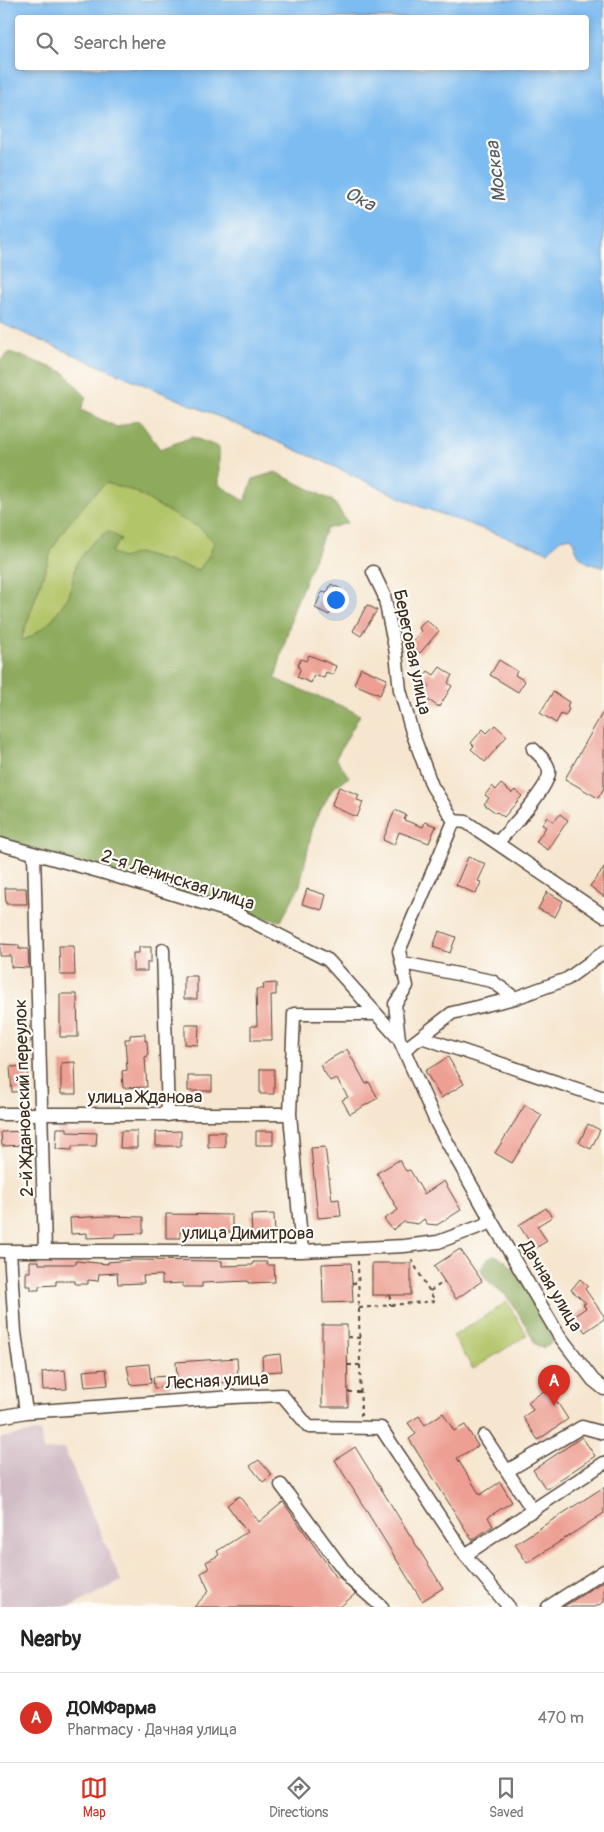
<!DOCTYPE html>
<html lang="en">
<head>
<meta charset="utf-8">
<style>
  :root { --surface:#fff; --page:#f2f2f2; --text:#222; --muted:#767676; --line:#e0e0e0; --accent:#d93025 }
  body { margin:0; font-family:Pangolin,sans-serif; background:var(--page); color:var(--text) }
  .you { position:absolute; left:335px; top:599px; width:18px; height:18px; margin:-12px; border:4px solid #fff; border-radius:50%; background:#1a73e8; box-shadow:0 0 0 8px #1a73e833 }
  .badge { display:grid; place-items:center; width:32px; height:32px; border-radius:50%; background:var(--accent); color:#fff; font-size:16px; font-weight:700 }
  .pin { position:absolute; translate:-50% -41px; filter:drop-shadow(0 1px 2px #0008) }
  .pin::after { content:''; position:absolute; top:26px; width:18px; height:15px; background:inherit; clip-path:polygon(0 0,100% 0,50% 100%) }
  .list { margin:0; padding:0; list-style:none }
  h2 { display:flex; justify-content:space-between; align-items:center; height:65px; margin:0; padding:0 20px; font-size:21px }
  h2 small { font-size:16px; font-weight:400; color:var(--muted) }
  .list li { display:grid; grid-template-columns:32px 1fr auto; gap:15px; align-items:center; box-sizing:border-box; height:90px; padding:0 20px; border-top:1px solid var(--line) }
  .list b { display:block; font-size:19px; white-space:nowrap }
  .list p { margin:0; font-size:16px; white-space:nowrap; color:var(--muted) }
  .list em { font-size:16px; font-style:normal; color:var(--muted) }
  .icon { flex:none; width:28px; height:28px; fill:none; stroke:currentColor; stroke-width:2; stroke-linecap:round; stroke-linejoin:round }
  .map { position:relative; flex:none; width:604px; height:1607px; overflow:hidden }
  .search { position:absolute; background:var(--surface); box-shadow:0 2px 8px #0003; left:15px; right:15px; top:15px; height:55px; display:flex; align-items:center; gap:12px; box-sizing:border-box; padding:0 18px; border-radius:5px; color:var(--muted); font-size:19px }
  .sheet { height:155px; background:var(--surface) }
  nav { display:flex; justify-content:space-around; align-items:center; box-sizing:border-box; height:70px; border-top:1px solid var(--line); background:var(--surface); font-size:14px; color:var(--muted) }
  nav a { display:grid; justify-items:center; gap:2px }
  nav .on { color:var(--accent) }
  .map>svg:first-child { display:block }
  .industrial { fill:#d2bdc6 }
  .green { fill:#b2c569; stroke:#767844 }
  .forest { fill:#8daa5d; stroke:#646a3e; fill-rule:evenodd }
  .water { fill:#7dbcf1; stroke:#5c7388; fill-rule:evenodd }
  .building { fill:#ed9f93 }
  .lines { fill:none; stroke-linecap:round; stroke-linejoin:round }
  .minor-casing { stroke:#574639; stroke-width:15 }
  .path { stroke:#574639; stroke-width:2; stroke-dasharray:4 4; stroke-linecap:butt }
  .minor { stroke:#fff; stroke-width:12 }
  .labels { text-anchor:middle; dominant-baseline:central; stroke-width:4.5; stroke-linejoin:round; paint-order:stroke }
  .street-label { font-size:18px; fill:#3b2a1e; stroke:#fdfcf7 }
  .water-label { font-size:19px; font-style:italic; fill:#525d68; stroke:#fdfcf7 }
</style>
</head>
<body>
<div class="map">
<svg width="604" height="1607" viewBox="0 0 604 1607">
  <rect width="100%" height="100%" fill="#fdfcf7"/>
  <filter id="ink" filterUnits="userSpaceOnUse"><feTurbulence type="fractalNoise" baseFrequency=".02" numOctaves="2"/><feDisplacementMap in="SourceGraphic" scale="10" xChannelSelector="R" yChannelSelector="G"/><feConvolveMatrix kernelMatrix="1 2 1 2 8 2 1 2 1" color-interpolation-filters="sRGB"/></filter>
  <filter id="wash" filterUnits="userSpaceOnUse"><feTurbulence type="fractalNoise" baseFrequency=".0096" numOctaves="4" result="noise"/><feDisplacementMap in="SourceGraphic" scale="20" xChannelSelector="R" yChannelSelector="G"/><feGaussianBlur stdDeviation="1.12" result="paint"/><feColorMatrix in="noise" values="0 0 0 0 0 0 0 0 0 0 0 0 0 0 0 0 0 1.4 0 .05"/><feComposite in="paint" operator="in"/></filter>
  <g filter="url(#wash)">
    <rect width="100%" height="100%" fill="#f6e6cf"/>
    <path class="industrial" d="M40,1431l3,20 21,-3 57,133 -50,26h-71v-169z"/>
    <path class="green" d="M106,483l28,8 40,24 25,12 15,15 -4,12 -11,16 -61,-17 -16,5 -12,-5 -33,9 -8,34 -19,27 -18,13 -12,6 32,-93 13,-21 27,-32z
      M507,1302l20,33 -54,34 -20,-33z"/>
    <path class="forest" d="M10,352l54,20 22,25 -5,13 36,17 22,-7 21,29 32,-12 27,10v38l26,16 8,-22 22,-7 58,29 15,22 -22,6 -32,80 -19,70 69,28 16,8 -24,43 13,19 -16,11 -19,34 -14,63 -19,36 -23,-4 -258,-78v-478zM106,483l28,8 40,24 25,12 15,15 -4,12 -11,16 -62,-17 -15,5 -11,-6 10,-13 -13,-8 -16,12 -15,19 -8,34 -19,26 -18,14 -11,5 31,-92 13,-21 27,-32z
      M494,1255c8,2 17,10 22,17 8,10 35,58 37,70l-10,6 -8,-4c-7,-16 -17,-33 -28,-47 -9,-11 -22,-13 -26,-28l7,-11z"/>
    <path class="water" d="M0,0h604v567c-21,-3 -27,-10 -32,-30l-12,2 -12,13 -127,-45 -99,-46 -322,-138zM18,18h568v50h-568z"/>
    <g id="blocks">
      <path class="building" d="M331,584l10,5 -12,26 -14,-7 7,-16 5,1z
        M367,605l10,5 -16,26 -8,-5z
        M426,620l13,11 -19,22 -10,-8 11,-14 -2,-3z
        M309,655l27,11 -3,9 -7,-3 -2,6 -10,-3 -3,8 -14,-6 3,-7 -2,-5 3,-6 5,2z
        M499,660l18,11 -2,4 10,6 -7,11 -28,-17z
        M440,667l12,8 -4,8 4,3 -13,21 -17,-11 7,-11 -8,-5 7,-9 6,4z
        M361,668l26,11 -7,16 -26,-11z
        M553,692l16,10 -2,5 2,2 -4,7 -4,-2 -5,9 -16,-10z
        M604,710v78l-6,10 -33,-19z
        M495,725l12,11 -22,26 -14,-13 3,-3 -3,-3 12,-14 4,4z
        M501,784l11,9 3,-3 7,6 -18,21 -7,-5 -1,1 -12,-9 5,-6 -4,-3 7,-9 4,4z
        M339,787l20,8 -2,5 6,2 -6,15 -26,-11z
        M395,810l11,5 -2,5 19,7 2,-5 11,4 -7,17 -30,-11 -5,13 -11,-5z
        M560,814l8,6 -20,30 -12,-8 10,-15 -4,-2 5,-8 7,5z
        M468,857l18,7 -8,17 3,1 -5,12 -20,-9z
        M604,868v29l-14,-11z
        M5,888h21l1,16h-21z
        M307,889l19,6 -4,15 -20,-6z
        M547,892l16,9 -8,16 -17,-8z
        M439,931l17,6 -6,16 -17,-6z
        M0,944l19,1v4h9l1,19 -18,-1v-11h-11z
        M59,946h15l1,29h-15z
        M139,947h12v15h-4v9h-14v-18h6z
        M184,976h13v23h-13z
        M276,983v12h-5l1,45h-21v-14h6l-1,-37h8l-1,-5z
        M60,994h17l1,43h-18z
        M185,1025h14l-1,20 -13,-1z
        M19,1027h12v15h-12z
        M145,1034v7h2l1,15 -3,1 2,30 -24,1 -1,-17 5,-1 -2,-31h5v-4z
        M347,1049l19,35 3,-2 9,16 -28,16 -8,-14 6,-3 -12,-19 -6,3 -10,-16z
        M448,1057l16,27 -23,14 -16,-27z
        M75,1062l1,32h-15v-31z
        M27,1066l1,25 -16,1 -2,-25z
        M260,1069h14v25h-14z
        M188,1076h24v15h-24z
        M525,1105l17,10 -30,48 -17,-10z
        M588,1124l12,6 -9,19 -12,-6z
        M57,1128h10v4l30,1 -1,13h-24v4l-16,-1z
        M26,1131v14l-24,1 -1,-14z
        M121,1131h16v17h-17z
        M181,1131v15h-25v-14z
        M256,1131h17v14h-17z
        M208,1132h17v15h-17z
        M325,1147l7,53 7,-1 2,17 -23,2 -7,-70z
        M399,1160l7,11 4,-1 14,24 20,-13 17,29 -24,15 -10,-1 -3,-5 -6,5 -14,-2 -11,8 -9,-11 14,-9 -21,-37z
        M546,1208l6,9 -15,9 10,15 -13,8 -15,-24z
        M166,1214l66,1v17h-13v3h-13v-3h-26v6h-14z
        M274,1214l1,22h-23l-1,-21z
        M107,1216l36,1v16l-28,1v3l-28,1v-5l-16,1 -1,-16z
        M460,1249l22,32 -26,18 -22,-33z
        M131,1260l91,1v5l31,-1v-3h14v3h7l1,17 -27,1v-2l-46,2v4h-19v-4l-21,1v-9l-19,1 1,7 -26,1 -1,-11 -18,1 -1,7 -10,-1v4h-13v-3h-19v4l-17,1v4h-8v-4h-5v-14h4v-11h9v3h37v-3l32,3v-2z
        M351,1263l2,39 -30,1 -1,-39z
        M372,1263h39v32h-39z
        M580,1279l8,7 -3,3 19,27v3l-19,13 -11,-16 12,-8 -3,-4 3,-1 -15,-13z
        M322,1325h25l1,82h-26z
        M280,1354l2,17 -19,1 -1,-16z
        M237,1358l1,17 -11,1 1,6 -21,2v2l-10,1v-9l-20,1 -1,-17z
        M149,1364l2,19 -20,2 -4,-19z
        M106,1369l2,16 -23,2 -2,-16z
        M65,1370l2,19 -24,1 -1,-18z
        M170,1376v11l-16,1 -1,-11z
        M548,1388l20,31 -30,21 -15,-23 10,-7 -5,-8z
        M443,1413l11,18 11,-6 13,21 -21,12 23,37 20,-13 12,20 -24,15 5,9 -21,14 -63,-101 7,-5 -8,-11 11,-7 6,9z
        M582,1437l13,19 -49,33 -13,-19z
        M355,1447l88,141 -21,13 -87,-141z
        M259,1460l13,15 -9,7 -13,-16z
        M604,1487v26l-77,50 -12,-19z
        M239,1496l20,26 24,-20 54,76 2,-1 16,17 -15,13h-146l15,-16 -8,-18 8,-4 -3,-7 13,-7 -2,-4 30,-19 -20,-27z
        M604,1581v21l-9,5h-32z"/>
    </g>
  </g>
  <g filter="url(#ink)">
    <use href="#blocks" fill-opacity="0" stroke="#574639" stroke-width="1"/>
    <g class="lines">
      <g class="minor-casing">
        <path id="minor" d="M373,572l11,23 12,58 4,37 12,42 20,54 22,35 12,1 138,94
          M497,843c11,-12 54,-57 52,-72 -1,-9 -10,-16 -16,-22
          M0,844l105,29 130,40 93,47 71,79 38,85 55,98 66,112 35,46 11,9
          M34,854l11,397
          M163,950l5,165
          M403,963l89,18 23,17
          M421,1037l183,61
          M399,1039l-4,-35 12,-18 -8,-35 55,-130
          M404,1050l48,-37 63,-15 52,-19 37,-27
          M0,1114h290
          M0,1251h302l102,-5 34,-4 54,-20
          M10,1251l5,81 11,80
          M302,1251l-12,-137 4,-100h82
          M0,1417l26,-5 207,-15 49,-2 27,32 72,1 84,127 44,52
          M484,1436l49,75
          M507,1471l75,-44 22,6
          M281,1485l70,95 31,27
          M465,1555l139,-92
          M548,1607l56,-36"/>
      </g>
      <path class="path" d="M358,1261l3,155
        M352,1283h6
        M430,1291l14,-9
        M390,1295v10
        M359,1308l76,-7 -25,-44
        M348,1337l12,1
        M348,1365h12
        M348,1392h12"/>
      <use href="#minor" class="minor"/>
    </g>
  </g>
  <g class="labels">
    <g class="street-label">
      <text transform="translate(412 652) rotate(78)">Береговая улица</text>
      <text transform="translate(178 880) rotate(18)">2-я Ленинская улица</text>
      <text x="145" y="1097">улица Жданова</text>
      <text transform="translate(24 1098) rotate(-92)">2-й Ждановский переулок</text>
      <text x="248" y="1233">улица Димитрова</text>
      <text transform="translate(551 1286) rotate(59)">Дачная улица</text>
      <text transform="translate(217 1381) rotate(-3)">Лесная улица</text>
    </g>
    <g class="water-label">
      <text transform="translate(496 172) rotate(-97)">Москва</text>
      <text transform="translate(360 199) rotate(28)">Ока</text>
    </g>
  </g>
</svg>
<div class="you"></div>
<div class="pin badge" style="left:554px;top:1406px">A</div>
<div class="search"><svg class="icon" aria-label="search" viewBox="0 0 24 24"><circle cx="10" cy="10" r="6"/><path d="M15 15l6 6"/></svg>Search here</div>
</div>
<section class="sheet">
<h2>Nearby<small></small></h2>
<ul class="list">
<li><span class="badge">A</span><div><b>ДОМФарма</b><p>Pharmacy · Дачная улица</p></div><em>470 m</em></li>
</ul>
</section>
<nav>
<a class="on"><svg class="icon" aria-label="map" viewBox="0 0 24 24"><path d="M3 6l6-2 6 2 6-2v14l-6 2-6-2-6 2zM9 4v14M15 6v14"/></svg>Map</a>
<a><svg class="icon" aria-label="directions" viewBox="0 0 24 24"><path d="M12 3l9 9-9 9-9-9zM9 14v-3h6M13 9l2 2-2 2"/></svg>Directions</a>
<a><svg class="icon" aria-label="saved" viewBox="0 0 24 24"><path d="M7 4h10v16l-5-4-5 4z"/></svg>Saved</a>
</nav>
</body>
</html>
